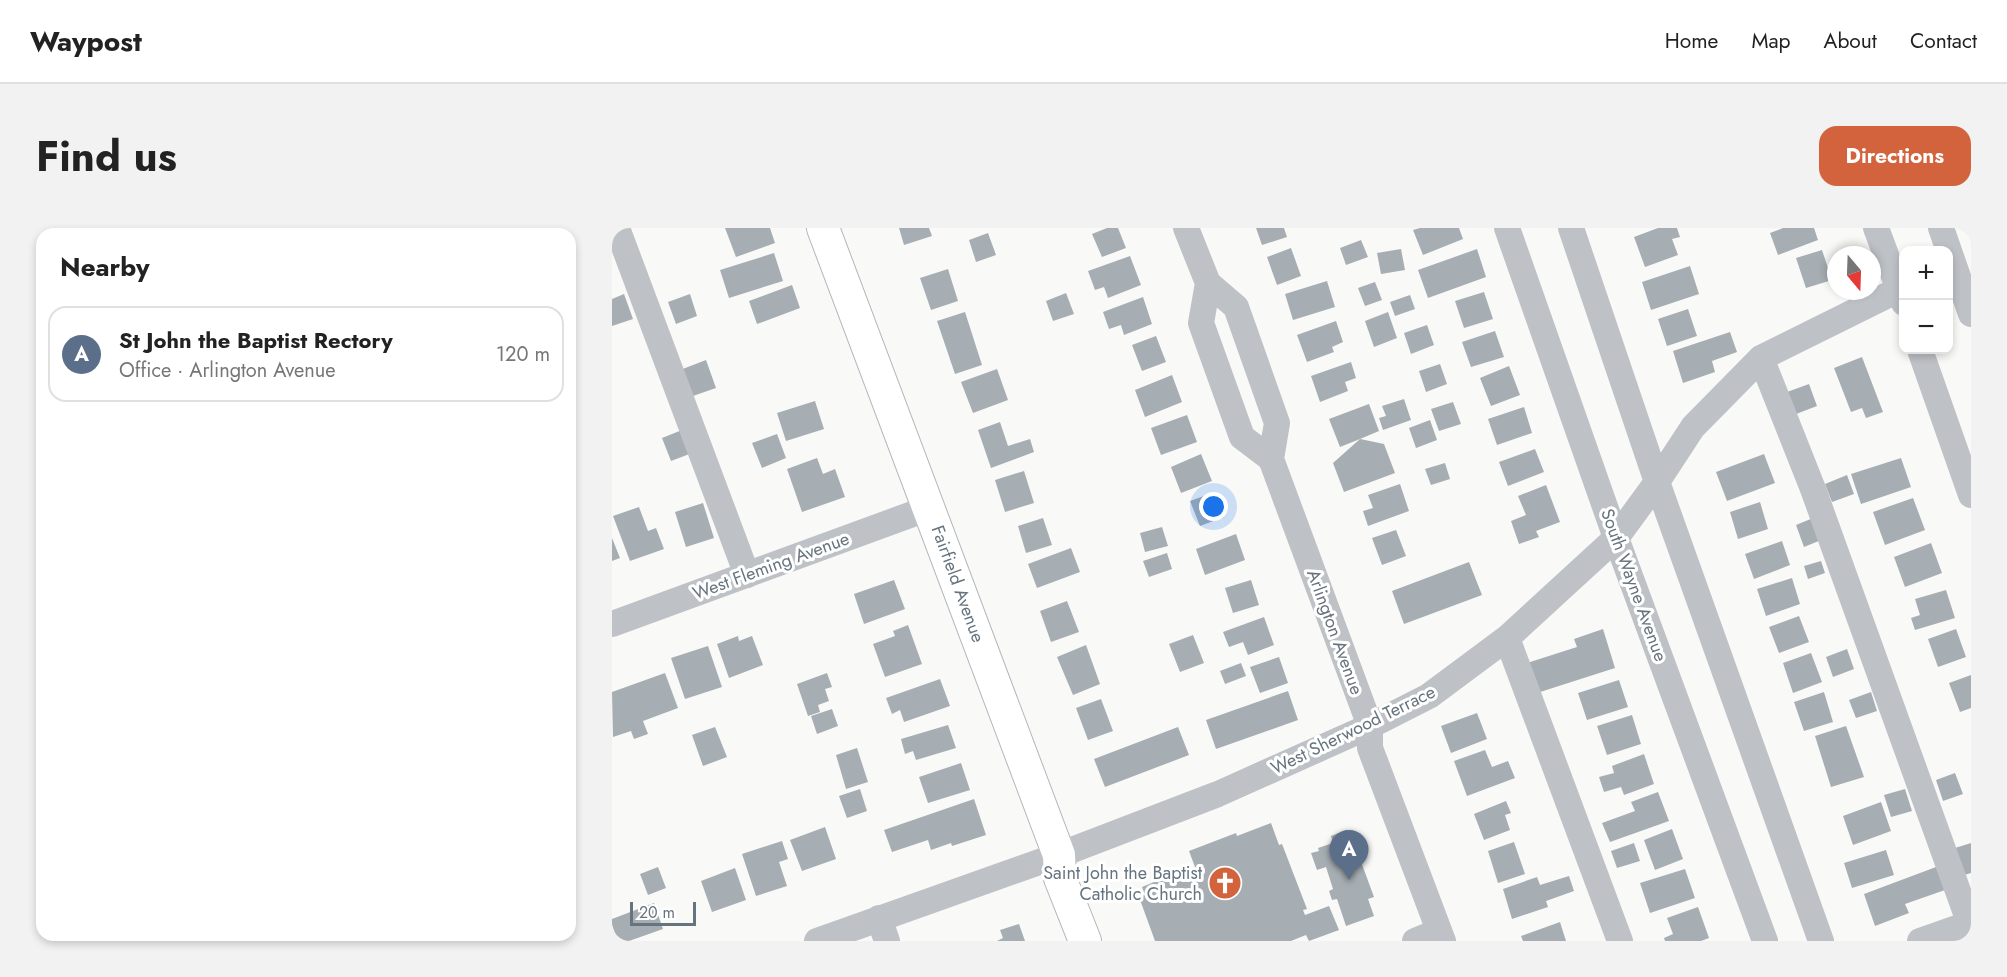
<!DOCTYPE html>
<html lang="en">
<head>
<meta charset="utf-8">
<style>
  :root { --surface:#fff; --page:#f2f2f2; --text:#222; --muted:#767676; --line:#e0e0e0; --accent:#d3633d }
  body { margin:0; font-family:Jost,sans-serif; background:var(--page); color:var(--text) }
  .controls { position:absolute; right:18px; top:18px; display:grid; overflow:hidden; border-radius:12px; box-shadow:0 3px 9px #0003 }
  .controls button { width:54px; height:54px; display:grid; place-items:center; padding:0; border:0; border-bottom:2px solid var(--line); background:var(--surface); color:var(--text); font:30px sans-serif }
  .compass { position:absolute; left:1215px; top:18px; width:54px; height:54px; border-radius:50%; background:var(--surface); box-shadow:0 3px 9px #0003; rotate:161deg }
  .scale { position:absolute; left:18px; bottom:15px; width:66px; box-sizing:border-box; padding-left:6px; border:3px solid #66747f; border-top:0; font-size:16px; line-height:21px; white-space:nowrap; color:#66747f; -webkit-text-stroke:4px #fff; paint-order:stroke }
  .you { position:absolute; left:602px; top:279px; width:21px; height:21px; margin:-15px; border:4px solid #fff; border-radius:50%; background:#1a73e8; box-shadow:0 0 0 9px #1a73e833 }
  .badge { display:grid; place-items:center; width:39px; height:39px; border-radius:50%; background:var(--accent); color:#fff; font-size:20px; font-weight:700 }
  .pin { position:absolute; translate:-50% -50px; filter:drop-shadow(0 2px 3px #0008) }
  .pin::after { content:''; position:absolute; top:32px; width:21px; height:18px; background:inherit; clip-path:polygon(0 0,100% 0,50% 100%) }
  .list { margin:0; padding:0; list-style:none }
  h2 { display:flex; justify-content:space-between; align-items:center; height:78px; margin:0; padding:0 24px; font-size:26px }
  h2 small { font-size:20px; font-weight:400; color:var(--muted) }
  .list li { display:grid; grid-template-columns:39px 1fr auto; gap:18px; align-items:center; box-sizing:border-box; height:96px; margin:0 12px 12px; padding:0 12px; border:2px solid var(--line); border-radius:18px }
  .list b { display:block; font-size:22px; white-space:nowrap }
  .list p { margin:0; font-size:20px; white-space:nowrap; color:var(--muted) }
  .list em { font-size:20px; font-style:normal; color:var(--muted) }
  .map { position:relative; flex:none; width:1359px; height:713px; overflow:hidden; border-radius:18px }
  header { display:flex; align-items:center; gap:36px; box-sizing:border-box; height:84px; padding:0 30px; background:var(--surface); border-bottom:2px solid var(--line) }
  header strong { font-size:28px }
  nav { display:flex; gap:33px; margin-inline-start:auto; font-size:21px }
  .intro { display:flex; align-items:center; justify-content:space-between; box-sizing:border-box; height:144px; padding:0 36px }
  h1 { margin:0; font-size:42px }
  .button { padding:15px 27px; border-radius:18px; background:var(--accent); color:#fff; font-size:21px; font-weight:700 }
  main { display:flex; gap:36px; padding:0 36px }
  aside { flex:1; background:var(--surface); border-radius:18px; box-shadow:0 3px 9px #0003 }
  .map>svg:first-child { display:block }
  .building { fill:#a6aeb3 }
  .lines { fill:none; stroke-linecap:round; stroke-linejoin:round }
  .major-casing { stroke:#b2b7bb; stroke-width:34 }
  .minor { stroke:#bec2c6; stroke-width:26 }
  .major { stroke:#fff; stroke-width:32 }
  .labels { text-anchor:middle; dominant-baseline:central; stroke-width:6; stroke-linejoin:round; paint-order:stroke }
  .street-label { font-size:18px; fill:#66747f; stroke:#fff }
  .poi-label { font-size:18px; fill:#66747f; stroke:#fff; text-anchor:end }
</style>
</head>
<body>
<header>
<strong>Waypost</strong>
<nav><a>Home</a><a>Map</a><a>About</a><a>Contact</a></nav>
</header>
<div class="intro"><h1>Find us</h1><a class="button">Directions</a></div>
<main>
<aside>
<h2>Nearby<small></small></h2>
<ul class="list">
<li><span class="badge" style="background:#5c6f8a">A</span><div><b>St John the Baptist Rectory</b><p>Office · Arlington Avenue</p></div><em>120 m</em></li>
</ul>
</aside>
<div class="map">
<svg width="1359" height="713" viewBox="0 0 1359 713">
  <rect width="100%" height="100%" fill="#f9f9f7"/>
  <path class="building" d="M113,0h45l5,15 -39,14z
    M287,0h30l3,8 -28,9z
    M495,0h11l8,20 -24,9 -10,-23z
    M644,0h28l3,9 -25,8z
    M808,0h39l4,11 -40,16 -10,-25z
    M1046,0h19l3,9 -8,2 6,16 -33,12 -11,-30z
    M1171,0h31l4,12 -40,15 -8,-22z
    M376,5l8,22 -20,7 -7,-22z
    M749,12l7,17 -22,8 -6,-17z
    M679,20l10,28 -24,9 -10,-28z
    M789,21l4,21 -24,4 -4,-21z
    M865,21l9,28 -58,21 -10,-28z
    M1210,22l10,30 -26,8 -10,-30z
    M162,25l9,28 -54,17 -9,-28z
    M518,28l11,29 -33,13 -4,-11 -9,3 -7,-19z
    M1078,38l9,28 -48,16 -9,-28z
    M336,41l10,32 -27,9 -11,-32z
    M715,53l8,26 -42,13 -8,-26z
    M763,54l7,18 -17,6 -7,-18z
    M180,57l8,23 -43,16 -8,-23z
    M872,64l9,27 -29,9 -9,-27z
    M454,65l8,21 -21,7 -7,-20z
    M12,66l9,25 -21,7v-27z
    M78,66l7,22 -21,8 -8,-22z
    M798,67l5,14 -20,7 -5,-14z
    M531,69l9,27 -28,11 -3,-10 -12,4 -6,-17z
    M1076,81l9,27 -30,10 -9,-27z
    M353,84l17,53 -27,9 -18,-53z
    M776,84l9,26 -23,9 -9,-26z
    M724,93l7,21 -11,5 2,5 -27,10 -10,-27z
    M815,97l7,20 -23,9 -7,-21z
    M883,103l9,26 -33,10 -9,-25z
    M1118,104l7,20 -25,9 3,11 -32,11 -10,-32z
    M544,108l10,26 -24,9 -10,-26z
    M1250,129l21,55 -17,6 -4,-10 -11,4 -17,-44z
    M94,132l10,28 -26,9 -10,-27z
    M739,134l5,16 -11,4 3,9 -28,11 -9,-26z
    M828,136l7,20 -21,8 -7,-21z
    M897,138l11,29 -29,11 -11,-28z
    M385,141l11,31 -35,13 -12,-31z
    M560,147l10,27 -37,15 -10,-27z
    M1197,156l8,22 -21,8 -9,-22z
    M792,171l7,21 -28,10 -4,-12 7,-2 -4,-10z
    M203,173l9,28 -38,12 -9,-28z
    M841,174l8,22 -22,7 -8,-22z
    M757,176l10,27 -19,8 24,5 11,29 -51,19 -11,-29 27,-24 -20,8 -11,-28z
    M912,179l8,26 -35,12 -9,-26z
    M575,187l10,27 -36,13 -10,-27z
    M818,192l7,20 -21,8 -7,-20z
    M388,194l8,24 22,-7 4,13 -43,16 -13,-38z
    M70,202l10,23 -21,8 -9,-23z
    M165,206l9,24 -24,10 -10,-25z
    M923,221l9,23 -36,14 -9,-24z
    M589,226l11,27 -31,12 -10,-26z
    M1152,226l11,29 -48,18 -11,-29z
    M205,230l6,16 12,-5 10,28 -43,15 -15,-43z
    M1289,230l10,29 -50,17 -10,-30z
    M833,235l5,16 -19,6 -6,-16z
    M412,243l10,32 -29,9 -10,-32z
    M1235,247l7,19 -22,8 -7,-18z
    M788,256l9,27 -41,15 -5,-15 10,-3 -5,-13z
    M934,257l14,37 -24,9 3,6 -20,7 -8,-23 15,-6 -8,-19z
    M603,264l9,25 -24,9 -10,-25z
    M1301,270l12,32 -40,15 -12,-33z
    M1148,274l8,27 -30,10 -8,-27z
    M91,275l11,35 -28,9 -11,-35z
    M27,279l9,24 8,-3 8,21 -34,12 -17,-45z
    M1206,288l8,22 -22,9 -8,-22z
    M431,290l9,27 -26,8 -8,-27z
    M550,299l6,19 -23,6 -5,-19z
    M784,302l10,26 -24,9 -10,-27z
    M624,306l9,26 -40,15 -9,-26z
    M0,310l8,20 -8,3z
    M1170,313l8,24 -36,14 -9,-25z
    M1319,315l11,30 -37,14 -11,-30z
    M459,320l9,24 -43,16 -9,-24z
    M555,325l5,16 -23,8 -6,-16z
    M1209,333l4,12 -17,6 -4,-13z
    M857,334l13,33 -78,29 -12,-33z
    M1180,350l8,26 -34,12 -9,-27z
    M282,352l11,29 -41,15 -10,-30z
    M639,352l8,25 -26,8 -8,-25z
    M1334,362l9,28 -40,12 -4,-12 9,-3 -5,-16z
    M455,373l12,31 -28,10 -11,-31z
    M1187,388l10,26 -30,11 -10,-26z
    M652,389l10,28 -26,10 -5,-13 -14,5 -6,-15z
    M296,397l14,39 -37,13 -12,-33 22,-8 -2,-5z
    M991,401l12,39 -78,25 -10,-30 50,-16 -3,-8z
    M1344,401l10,28 -28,10 -10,-28z
    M581,407l11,28 -24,9 -11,-28z
    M126,408l1,5 13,-5 11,29 -34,13 -12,-34z
    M474,417l14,39 -27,11 -16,-38z
    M96,418l14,41 -37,12 -14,-41z
    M1235,421l7,20 -21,8 -7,-20z
    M1199,425l11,29 -29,11 -10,-30z
    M667,429l9,26 -28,10 -10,-26z
    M629,435l5,13 -21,8 -5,-13z
    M53,445l13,35 -35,13 5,13 -14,5 -3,-8 -18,6 -1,-45z
    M215,445l5,14 -7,2 4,12 -11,4 2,7 -12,4 -11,-32z
    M1359,447v33l-11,4 -11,-29z
    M328,451l10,27 -46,16 -4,-12 -8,4 -6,-16z
    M1007,452l9,27 -41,13 -9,-27z
    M676,463l10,29 -82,29 -10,-29z
    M1212,464l9,30 -29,9 -10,-29z
    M1259,464l6,19 -21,7 -7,-18z
    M489,471l12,32 -25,9 -12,-32z
    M220,481l6,17 -21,8 -6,-18z
    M865,485l10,26 -36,14 -10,-27z
    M1020,487l9,29 -34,11 -10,-29z
    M336,497l8,23 -40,12 -3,-9 -8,3 -4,-15z
    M1234,498l18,51 -33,10 -16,-51z
    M103,499l12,30 -24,9 -11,-31z
    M566,499l11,28 -84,32 -11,-28z
    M245,520l11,34 -22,7 -10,-34z
    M873,522l7,17 16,-6 7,17 -48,18 -13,-35z
    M1032,526l10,30 -30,11 -3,-8 -17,5 -5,-15 15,-4 -2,-7z
    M349,535l9,27 -42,13 -9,-26z
    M1343,545l8,21 -20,7 -7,-21z
    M248,561l7,22 -20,7 -8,-22z
    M1293,561l7,22 -21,6 -7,-22z
    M1046,564l11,29 -59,21 -8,-19 33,-12 -4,-9z
    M362,571l12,36 -34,11 -1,-3 -20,7 -3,-10 -36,12 -8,-22z
    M894,573l5,12 -6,2 5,15 -26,10 -10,-26z
    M1269,574l10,29 -38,14 -10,-29z
    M659,595l8,22 3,-1 25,65 -4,1 2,5 24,-9 10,24 -30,11 -3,-6 -15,6h-136l-16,-44 6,-2 -3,-8 12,-5 -2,-4 14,-5 2,5 27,-11 -6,-16 47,-18 1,3z
    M213,599l11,32 -34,12 -12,-31z
    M1060,601l11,30 -28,11 -11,-30z
    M735,602l6,19 3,-1 18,49 -6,2 6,17 -28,10 -9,-27 -5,1 -3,-9 4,-2 -7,-22 -9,3 -6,-17 8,-2 -1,-3 15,-5 -2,-7z
    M170,613l6,18 -9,3 8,24 -31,10 -14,-42z
    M902,614l11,32 -27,9 -10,-32z
    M1022,615l6,18 -23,7 -6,-17z
    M1359,615v30l-7,2 -9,-27z
    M1274,622l8,25 -42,13 -8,-25z
    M46,639l8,21 -18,7 -8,-21z
    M1324,639l9,23 -40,14 4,9 -34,13 -11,-32z
    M123,640l11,32 -34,12 -11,-31z
    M1073,641l10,29 -45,15 -10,-30z
    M957,648l5,15 -28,10 2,6 -36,12 -9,-30 34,-12 3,8z
    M42,675l9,26 -34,12h-11l-6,-16v-6z
    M1086,679l11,31 -8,3h-36l-1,-3 9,-4 -6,-16z
    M948,694l6,19h-43l-2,-5z
    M407,696l6,17h-28l6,-3 -3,-8z"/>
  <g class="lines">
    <g class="major-casing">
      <path id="major" d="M211,0l236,627 1,23 25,63"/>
    </g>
    <path class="minor" d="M5,0l130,347
      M574,0l22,55 28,24 41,116 -6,36 99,267v22l73,193
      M895,0l109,310 149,403
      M959,0l86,254 164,459
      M1264,0l28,75
      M1329,0l30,86
      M596,55l-7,40 41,114 29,22
      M1308,122l51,145
      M1149,130l52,131 158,438
      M0,396l317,-116
      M895,410l113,303
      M267,690l8,23
      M205,713l242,-86 159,-61 152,-68 59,-30 78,-58 109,-100 41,-56 36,-55 68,-69 143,-71
      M803,713l24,-10
      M1308,713l51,-18"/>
    <use href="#major" class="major"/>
  </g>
  <defs>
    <g id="church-disc" transform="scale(1.725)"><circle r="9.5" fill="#d3633d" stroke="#fff"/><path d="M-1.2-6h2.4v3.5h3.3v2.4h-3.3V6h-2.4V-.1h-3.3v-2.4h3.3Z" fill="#fff"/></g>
  </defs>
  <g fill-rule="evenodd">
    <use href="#church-disc" x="613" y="655"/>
  </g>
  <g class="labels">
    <g class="street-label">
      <text transform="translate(159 338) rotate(-20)">West Fleming Avenue</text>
      <text transform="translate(346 356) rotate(70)">Fairfield Avenue</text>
      <text transform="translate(1022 357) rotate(70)">South Wayne Avenue</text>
      <text transform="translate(723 404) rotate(70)">Arlington Avenue</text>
      <text transform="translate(741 502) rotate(-26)">West Sherwood Terrace</text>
    </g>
    <g class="poi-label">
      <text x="590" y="645">Saint John the Baptist<tspan x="590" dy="21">Catholic Church</tspan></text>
    </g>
  </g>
</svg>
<div class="controls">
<button>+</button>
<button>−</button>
</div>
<svg class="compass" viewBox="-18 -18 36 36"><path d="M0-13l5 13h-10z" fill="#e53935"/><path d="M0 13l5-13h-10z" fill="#767676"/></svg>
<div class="scale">20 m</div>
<div class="you"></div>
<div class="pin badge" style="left:737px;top:652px;background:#5c6f8a">A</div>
</div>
</main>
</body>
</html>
